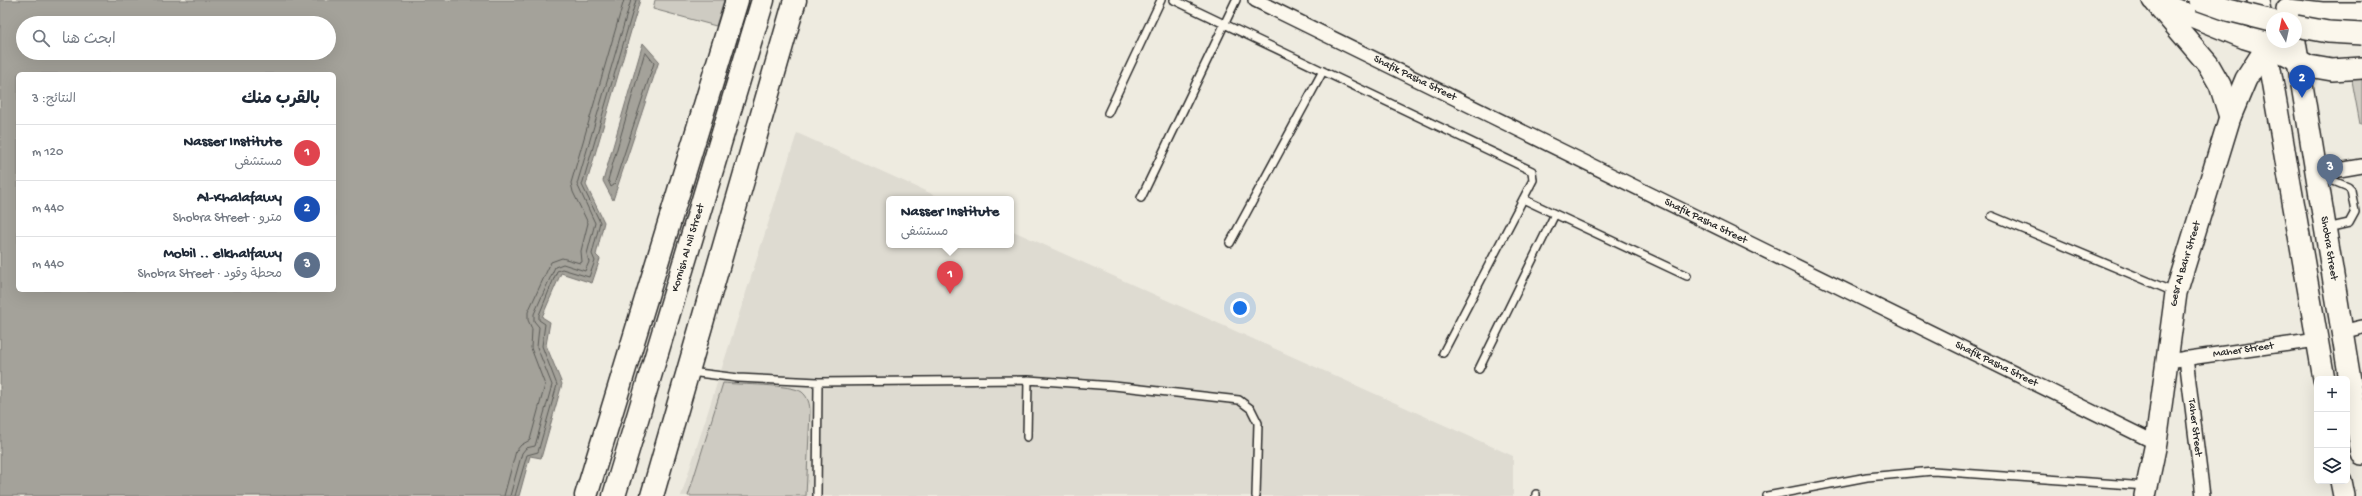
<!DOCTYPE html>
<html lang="ar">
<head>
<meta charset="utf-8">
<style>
  :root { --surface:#fff; --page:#f6f6f7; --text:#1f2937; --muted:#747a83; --line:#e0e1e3; --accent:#1f6fb2 }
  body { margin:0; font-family:"Gochi Hand","Playpen Sans Arabic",sans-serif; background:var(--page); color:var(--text); direction:rtl }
  .controls { position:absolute; right:12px; bottom:12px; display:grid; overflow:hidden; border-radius:6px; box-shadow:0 4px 16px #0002 }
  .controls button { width:36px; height:36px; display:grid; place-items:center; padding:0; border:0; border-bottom:1px solid var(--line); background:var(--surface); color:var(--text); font:20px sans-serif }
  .compass { position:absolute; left:2266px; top:12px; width:36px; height:36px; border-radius:50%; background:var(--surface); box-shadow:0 4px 16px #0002; rotate:351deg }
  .you { position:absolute; left:1240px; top:308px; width:14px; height:14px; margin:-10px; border:3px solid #fff; border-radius:50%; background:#1a73e8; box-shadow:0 0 0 6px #1a73e833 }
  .badge { display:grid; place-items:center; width:26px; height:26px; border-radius:50%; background:var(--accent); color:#fff; font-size:13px; font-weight:700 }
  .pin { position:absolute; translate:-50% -33px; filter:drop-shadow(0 1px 2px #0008) }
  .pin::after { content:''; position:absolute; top:21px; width:14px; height:12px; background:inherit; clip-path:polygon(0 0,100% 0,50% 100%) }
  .popup { position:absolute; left:886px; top:196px; width:128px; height:52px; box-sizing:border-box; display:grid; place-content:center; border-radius:6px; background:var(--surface); filter:drop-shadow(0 1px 3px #0005); font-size:13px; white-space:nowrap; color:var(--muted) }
  .popup b { font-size:15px; color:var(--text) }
  .popup::after { content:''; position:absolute; left:50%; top:100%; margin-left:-8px; border:8px solid transparent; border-top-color:var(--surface) }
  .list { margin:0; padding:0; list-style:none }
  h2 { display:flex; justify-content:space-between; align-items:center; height:52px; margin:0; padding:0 16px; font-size:17px }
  h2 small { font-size:13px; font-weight:400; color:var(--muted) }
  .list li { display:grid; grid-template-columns:26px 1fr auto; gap:12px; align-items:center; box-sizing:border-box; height:56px; padding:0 16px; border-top:1px solid var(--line) }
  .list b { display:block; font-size:15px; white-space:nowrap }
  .list p { margin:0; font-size:13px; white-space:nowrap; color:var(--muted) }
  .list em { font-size:13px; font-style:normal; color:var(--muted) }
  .icon { flex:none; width:22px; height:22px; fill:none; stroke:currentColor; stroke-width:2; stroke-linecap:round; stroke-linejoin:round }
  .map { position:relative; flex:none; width:2362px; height:496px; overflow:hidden; direction:ltr }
  .search { position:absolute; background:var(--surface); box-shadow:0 4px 16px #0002; left:16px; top:16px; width:320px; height:44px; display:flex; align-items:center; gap:10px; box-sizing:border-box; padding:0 14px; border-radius:22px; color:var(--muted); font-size:15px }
  .panel { position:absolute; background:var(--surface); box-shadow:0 4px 16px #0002; left:16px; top:72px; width:320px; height:220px; border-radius:6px; direction:rtl }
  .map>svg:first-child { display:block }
  .built { fill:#dedbd1 }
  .green { fill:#cecbc2; stroke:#7c7b76 }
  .water { fill:#a4a29a; stroke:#74726e; fill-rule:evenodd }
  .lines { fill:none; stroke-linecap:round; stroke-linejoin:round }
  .shore { stroke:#5b5b57; stroke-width:1 }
  .service-casing { stroke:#2b2b2b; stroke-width:10 }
  .minor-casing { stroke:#2b2b2b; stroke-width:16 }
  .primary-casing { stroke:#2b2b2b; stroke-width:24 }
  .trunk-casing { stroke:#2b2b2b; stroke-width:25 }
  .motorway-casing { stroke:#2b2b2b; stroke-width:25 }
  .service { stroke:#fbf7ec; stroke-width:7 }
  .minor { stroke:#fbf7ec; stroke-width:13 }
  .primary { stroke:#fbf7ec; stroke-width:21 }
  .trunk { stroke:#fbf7ec; stroke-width:22 }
  .motorway { stroke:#fbf7ec; stroke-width:22 }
  .primary-bridge-casing { stroke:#2b2b2b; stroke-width:24; stroke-linecap:butt }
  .primary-bridge { stroke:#fbf7ec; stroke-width:21 }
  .labels { text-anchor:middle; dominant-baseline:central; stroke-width:4; stroke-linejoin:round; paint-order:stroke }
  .street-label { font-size:11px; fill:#2b2b2b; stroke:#fbf7ec }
</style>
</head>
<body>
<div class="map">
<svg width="2362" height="496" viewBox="0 0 2362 496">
  <rect width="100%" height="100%" fill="#eeebe0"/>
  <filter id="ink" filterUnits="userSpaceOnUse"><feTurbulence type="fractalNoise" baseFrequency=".025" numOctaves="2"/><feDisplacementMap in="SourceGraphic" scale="8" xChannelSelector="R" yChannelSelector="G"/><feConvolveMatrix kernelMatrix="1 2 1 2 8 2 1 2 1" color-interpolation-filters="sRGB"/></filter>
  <g filter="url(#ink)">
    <path class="built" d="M797,133l146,66h-54v46h122v-15l502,226v40h-832z"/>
    <path class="green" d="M655,0h69l-8,26 -63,-17z
      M2348,59h14v65h-2z
      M723,383c16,2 68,1 79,9 6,5 8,12 8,20l-4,84h-118z"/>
    <path class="water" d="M0,0h640l-54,185 18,37 -8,33 4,4 -8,24 -31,-10 -19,44 8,5 -4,23 16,39 -21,74 -11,-2 -11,40h-519zM23,23h306v30h-306zM18,74h316v216h-316z
      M643,43l16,18 -46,139 -10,-19z"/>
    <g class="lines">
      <path class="shore" d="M646,53l8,10 -40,122 -3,2 -3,-7 36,-125z
        M504,496l12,-45 5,-6 9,-5 15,-55 -14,-37 1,-19 -4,-9v-8l23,-50 11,-4 18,5 2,-1 -1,-11 7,-28 -15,-31 -2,-9 53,-183
        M510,496l12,-43 4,-5 9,-2 17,-61 -15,-38 2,-20 -5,-6v-7l21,-47 8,-3 22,7 4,-9 -2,-8 8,-31 -18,-39 54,-184
        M515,496l12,-41 11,-3 19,-67 -15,-39 3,-22 -6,-4v-5l18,-44 5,-2 27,8 6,-16 -3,-7 8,-32 -18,-37 54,-185"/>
      <g class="service-casing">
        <path id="service" d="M1174,0l358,171 1,9 -90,173
          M1108,113l53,-113
          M2319,175l29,12 3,3 4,22 -6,11 -22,5
          M1141,198l95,-198
          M1523,199l164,77
          M1992,216l182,76
          M1230,243l93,-172
          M1479,369l76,-155
          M690,372l48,6 80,4 210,-2 86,6 125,14 12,9 7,14 -2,73
          M1027,437l1,-57
          M817,496l1,-114
          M1536,496v-2
          M1767,496l100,-19 66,-6 213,15"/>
      </g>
      <g class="minor-casing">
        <g id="minor">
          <path id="s1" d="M1255,0l901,443"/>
          <path d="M2316,174l46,-8"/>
          <path d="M2341,332l21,-5"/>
          <path id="s2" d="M2186,358l17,138"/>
          <path id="s3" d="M2168,361l149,-21"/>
        </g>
      </g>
      <g class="primary-casing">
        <g id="primary">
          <path d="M2153,0l92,38 23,7 41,21 23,4 30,-2"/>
          <path d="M2258,0l66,379"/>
          <path d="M2156,3l52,61 12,21 10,32"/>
          <path d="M2287,9l35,4h40"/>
          <path id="s4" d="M2295,42l67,412"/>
          <path d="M2341,481l3,15"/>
          <path id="s5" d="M2145,496l11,-53 20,-150 54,-176 16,-38 22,-34"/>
        </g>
      </g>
      <g class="trunk-casing">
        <g id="trunk">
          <path id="s6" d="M614,496l149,-496"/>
          <path d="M652,496l143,-496"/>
        </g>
      </g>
      <g class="motorway-casing">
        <path id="motorway" d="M586,496l151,-496"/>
      </g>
      <use href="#service" class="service"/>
      <use href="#minor" class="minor"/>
      <use href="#primary" class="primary"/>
      <use href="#trunk" class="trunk"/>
      <use href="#motorway" class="motorway"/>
      <g class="primary-bridge-casing">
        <path id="primary-bridge" d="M2200,0l28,10 44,11
          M2296,26l32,6 34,2"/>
      </g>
      <use href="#primary-bridge" class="primary-bridge"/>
    </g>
  </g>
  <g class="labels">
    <g class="street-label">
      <text stroke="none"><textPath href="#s1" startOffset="178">Shafik Pasha Street</textPath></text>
      <text stroke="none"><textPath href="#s1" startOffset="502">Shafik Pasha Street</textPath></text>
      <text stroke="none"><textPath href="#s6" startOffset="259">Kornish Al Nil Street</textPath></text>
      <text stroke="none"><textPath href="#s4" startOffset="209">Shobra Street</textPath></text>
      <text stroke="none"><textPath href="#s5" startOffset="236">Gesr Al Bahr Street</textPath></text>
      <text stroke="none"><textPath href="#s3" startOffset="76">Maher Street</textPath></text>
      <text stroke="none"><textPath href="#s1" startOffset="826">Shafik Pasha Street</textPath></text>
      <text stroke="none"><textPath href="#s2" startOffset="70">Taher Street</textPath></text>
    </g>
  </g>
</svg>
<div class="controls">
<button>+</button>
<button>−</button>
<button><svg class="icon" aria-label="layers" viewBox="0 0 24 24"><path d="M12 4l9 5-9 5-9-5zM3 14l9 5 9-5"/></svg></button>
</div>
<svg class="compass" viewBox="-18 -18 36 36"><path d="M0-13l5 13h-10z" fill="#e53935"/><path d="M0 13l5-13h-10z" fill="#747a83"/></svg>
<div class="you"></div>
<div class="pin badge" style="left:950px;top:294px;background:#e0444e">1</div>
<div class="popup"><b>Nasser Institute</b>مستشفى</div>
<div class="pin badge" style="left:2302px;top:98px;background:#1a4fb4">2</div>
<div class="pin badge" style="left:2330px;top:187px;background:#5c6f8a">3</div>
<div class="search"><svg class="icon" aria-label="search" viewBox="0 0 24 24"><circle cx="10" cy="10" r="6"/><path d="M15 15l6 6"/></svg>ابحث هنا</div>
<section class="panel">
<h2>بالقرب منك<small>النتائج: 3</small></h2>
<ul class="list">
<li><span class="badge" style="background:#e0444e">1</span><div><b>Nasser Institute</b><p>مستشفى</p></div><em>120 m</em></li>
<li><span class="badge" style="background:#1a4fb4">2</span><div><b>Al-Khalafawy</b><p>مترو · Shobra Street</p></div><em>440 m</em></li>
<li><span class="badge" style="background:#5c6f8a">3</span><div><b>Mobil .. elkhalfawy</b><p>محطة وقود · Shobra Street</p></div><em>440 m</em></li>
</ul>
</section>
</div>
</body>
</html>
